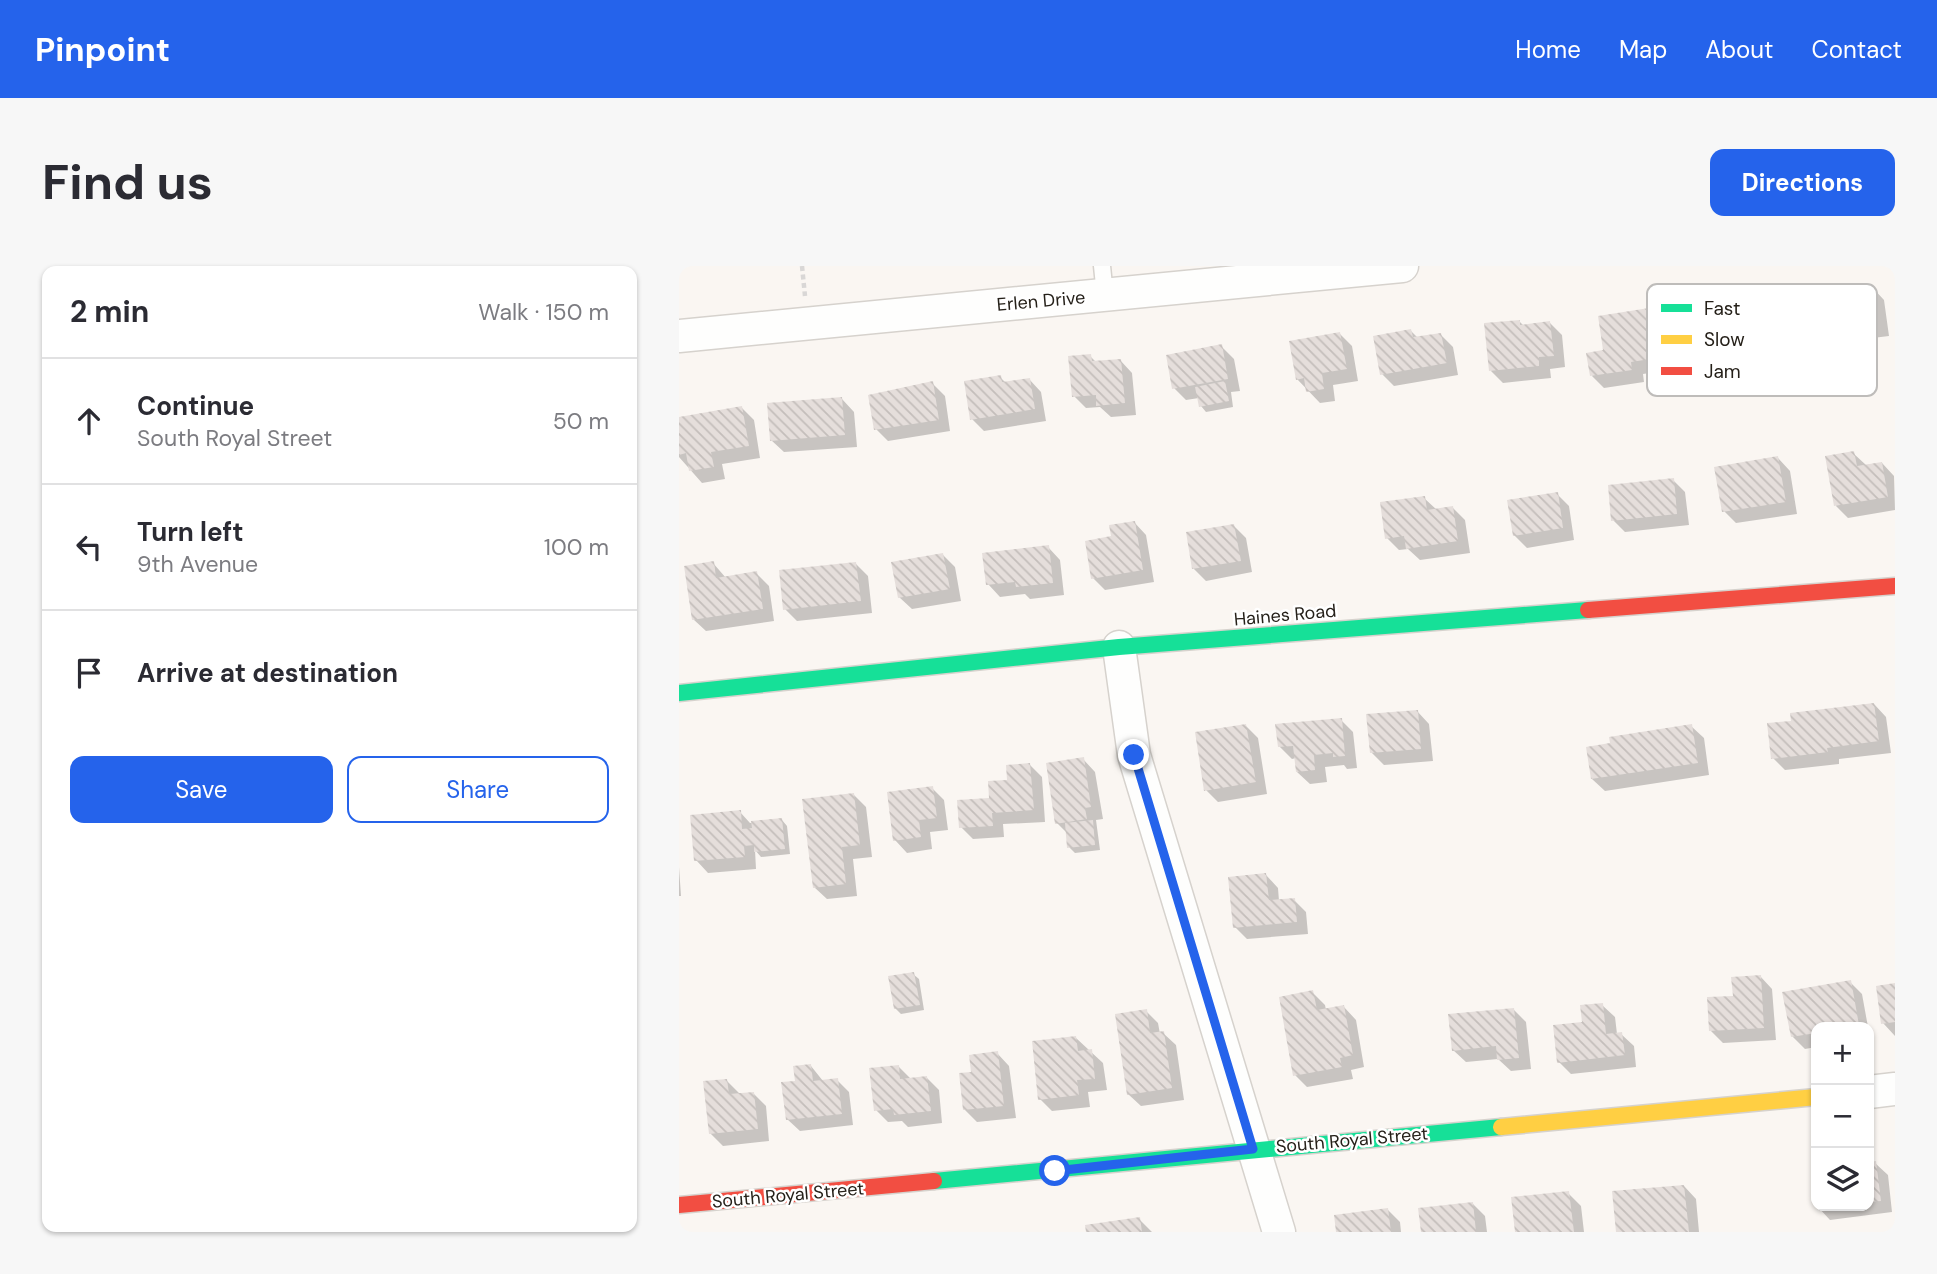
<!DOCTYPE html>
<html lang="en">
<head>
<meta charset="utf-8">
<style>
  :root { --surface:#fff; --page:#f7f7f7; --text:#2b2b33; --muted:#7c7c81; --line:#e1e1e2; --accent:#2563eb }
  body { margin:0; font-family:"DM Sans",sans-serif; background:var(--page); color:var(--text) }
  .controls { position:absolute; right:21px; bottom:21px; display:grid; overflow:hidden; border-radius:14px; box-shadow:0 2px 5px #0004 }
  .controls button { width:63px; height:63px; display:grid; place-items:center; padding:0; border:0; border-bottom:2px solid var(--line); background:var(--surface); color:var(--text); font:35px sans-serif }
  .stop { position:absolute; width:21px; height:21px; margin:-16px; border:5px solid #2563eb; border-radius:50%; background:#fff }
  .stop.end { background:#2563eb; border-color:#fff; box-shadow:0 2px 7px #0008 }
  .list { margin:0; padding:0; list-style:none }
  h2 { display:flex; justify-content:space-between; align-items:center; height:91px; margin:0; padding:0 28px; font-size:30px }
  h2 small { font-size:23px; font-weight:400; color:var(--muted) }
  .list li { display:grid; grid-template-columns:46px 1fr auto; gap:21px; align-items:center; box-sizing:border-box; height:126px; padding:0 28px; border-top:2px solid var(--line) }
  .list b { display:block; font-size:26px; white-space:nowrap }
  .list p { margin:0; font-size:23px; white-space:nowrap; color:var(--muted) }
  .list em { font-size:23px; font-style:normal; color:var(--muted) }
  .actions { display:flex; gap:14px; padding:21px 28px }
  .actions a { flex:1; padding:16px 0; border:2px solid var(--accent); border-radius:14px; text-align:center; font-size:24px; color:var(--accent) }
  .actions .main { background:var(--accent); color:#fff }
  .icon { flex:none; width:38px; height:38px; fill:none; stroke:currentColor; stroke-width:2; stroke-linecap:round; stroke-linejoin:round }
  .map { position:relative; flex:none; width:1216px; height:966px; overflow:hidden; border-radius:14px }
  header { display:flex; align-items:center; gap:42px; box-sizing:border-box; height:98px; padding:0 35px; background:var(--accent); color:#fff }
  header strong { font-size:33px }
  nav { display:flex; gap:38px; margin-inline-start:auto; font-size:24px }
  .intro { display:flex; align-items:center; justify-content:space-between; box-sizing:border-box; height:168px; padding:0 42px }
  h1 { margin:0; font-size:49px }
  .button { padding:18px 32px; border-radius:14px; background:var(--accent); color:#fff; font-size:24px; font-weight:700 }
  main { display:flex; gap:42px; padding:0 42px }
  aside { flex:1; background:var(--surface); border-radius:14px; box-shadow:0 2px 5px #0004 }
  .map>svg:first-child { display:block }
  .shadow { fill:#0003 }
  .building { fill:url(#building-back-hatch) }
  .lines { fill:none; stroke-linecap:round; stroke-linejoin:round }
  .lane-casing { stroke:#d6d2cd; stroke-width:19 }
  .street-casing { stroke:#d6d2cd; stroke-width:35 }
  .fast-casing { stroke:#d6d2cd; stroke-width:19 }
  .slow-casing { stroke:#d6d2cd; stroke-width:19 }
  .jam-casing { stroke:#d6d2cd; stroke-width:19 }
  .path { stroke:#d9d7d6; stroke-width:4.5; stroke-dasharray:5 3.5; stroke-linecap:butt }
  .lane { stroke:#fefefd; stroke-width:16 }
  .street { stroke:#fefefd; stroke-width:32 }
  .fast { stroke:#16e098; stroke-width:16 }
  .slow { stroke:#ffcf43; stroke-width:16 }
  .jam { stroke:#f24e42; stroke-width:16 }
  .route { stroke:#2563eb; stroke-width:9 }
  .labels { text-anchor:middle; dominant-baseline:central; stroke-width:5; stroke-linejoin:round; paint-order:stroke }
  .street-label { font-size:18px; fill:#252019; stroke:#fff }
  .key { fill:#fff; stroke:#bebcba; stroke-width:2 }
  .key-label { font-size:19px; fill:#252019 }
</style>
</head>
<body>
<header>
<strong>Pinpoint</strong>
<nav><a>Home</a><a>Map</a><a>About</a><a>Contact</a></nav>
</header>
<div class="intro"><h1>Find us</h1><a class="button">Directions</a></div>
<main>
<aside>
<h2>2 min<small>Walk · 150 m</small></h2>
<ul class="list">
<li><svg class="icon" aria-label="ahead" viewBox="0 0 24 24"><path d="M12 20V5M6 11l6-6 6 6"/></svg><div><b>Continue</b><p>South Royal Street</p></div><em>50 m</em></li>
<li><svg class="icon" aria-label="left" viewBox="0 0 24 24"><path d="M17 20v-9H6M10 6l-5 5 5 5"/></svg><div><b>Turn left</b><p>9th Avenue</p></div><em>100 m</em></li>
<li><svg class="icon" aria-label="arrive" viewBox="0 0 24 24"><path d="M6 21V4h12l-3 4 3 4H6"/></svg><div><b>Arrive at destination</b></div></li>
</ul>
<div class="actions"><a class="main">Save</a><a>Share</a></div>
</aside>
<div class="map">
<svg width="1216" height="966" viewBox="0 0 1216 966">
  <defs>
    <pattern id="building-back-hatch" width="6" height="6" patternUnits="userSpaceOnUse" patternTransform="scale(1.75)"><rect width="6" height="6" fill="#e5dedb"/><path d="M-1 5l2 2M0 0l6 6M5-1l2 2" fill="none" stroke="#c4bebb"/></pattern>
  </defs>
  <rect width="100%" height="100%" fill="#faf6f2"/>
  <path class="shadow" d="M1193,21l12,13 5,36 -65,8 -12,-13 28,-36z
    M970,44l12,12 8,48 -26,4 1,8 -40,6 -12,-12 13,-24z
    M840,55l5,5 26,-3 12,12 3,32 -15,2 1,9 -48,5 -12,-12z
    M732,65l7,7 23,-3 12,12 5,28 -64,11 -12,-12z
    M661,68l12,12 6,35 -25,4 2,16 -15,2 -23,-24z
    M542,80l13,13 6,32 -9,1 2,15 -27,5 -5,-6 -2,-8 -13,2 -12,-12z
    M411,90l7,7 23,-3 12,13 4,42 -25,2 -11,-10 -14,1 -12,-12z
    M321,111l6,6 23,-4 12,13 5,29 -62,10 -12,-12z
    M253,117l13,13 5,35 -62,10 -12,-12z
    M163,133l12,13 3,35 -73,5 -13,-12z
    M63,142l12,12 6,38 -38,6 3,15 -23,4 -23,-26v-39z
    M1174,187l13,12 16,-2 12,13 1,34 -47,8 -12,-12z
    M1099,192l12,13 7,43 -61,9 -12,-12z
    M994,214l12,12 4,33 -64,7 -12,-12z
    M878,228l12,12 5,34 -47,8 -13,-13z
    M745,232l13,12 16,-2 12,12 5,33 -50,7 -12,-11 -9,1 -12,-12z
    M455,256l12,13 8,47 -49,8 -12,-12z
    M555,260l12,12 6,34 -46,9 -13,-13z
    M369,281l12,13 4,35 -34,4 -5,-5 -25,3 -12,-13z
    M264,289l12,12 6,34 -49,8 -13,-12z
    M34,297l13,15 30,-5 13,13 5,35 -68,10 -13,-12z
    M177,298l12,12 4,37 -75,8 -12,-12z
    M1195,438l12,13 5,36 -52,6v5l-54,6 -12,-12 20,-36z
    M738,445l12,13 4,37 -49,4 -13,-13z
    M662,454l12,12 4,36 -10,1 -3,-4 -19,2 2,15 -17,2 -13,-12 -1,-14 -4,1 -13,-13z
    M567,460l12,12 9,56 -49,8 -12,-12z
    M1012,460l13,12 5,37 -104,16 -13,-12 20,-34z
    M404,493l12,13 8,47 -7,1 4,30 -25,3 -6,-6 -1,-13 -11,-11z
    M351,499l12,12 3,45 -42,2 1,13 -31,2 -12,-12z
    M253,522l12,12 4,30 -18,2 2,17 -25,4 -12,-13z
    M174,528l13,13 6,50 -19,2 4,37 -30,3 -13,-12z
    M61,546l10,11 32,-3 5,6 3,28 -29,3 -6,-7 1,19 -48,4 -12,-13z
    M0,601l2,29h-2z
    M587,609l12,13 1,13 15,-1 12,12 2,22 -61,5 -12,-12z
    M234,708l6,5 5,31 -23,4 -6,-6z
    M1081,710l12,13 4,51 -53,3 -12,-12 24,-34z
    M1171,716l12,12 6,33h-52v20l-11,2 -13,-13z
    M1216,719v51l-12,-13z
    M633,726l13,13 1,5 18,-3 12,13 8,47 -13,3 2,9 -46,8 -12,-12z
    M923,739l13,12 2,17h4l13,12 2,21 -65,7 -12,-12 25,-39z
    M835,744l12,12 5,47 -20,2 -13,-12 -32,3 -13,-12z
    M467,745l12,12 2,11 3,-1 13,12 8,55 -43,6 -13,-12z
    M397,772l27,25 4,27 -19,2 2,15 -38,4 -12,-12z
    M318,787l12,13 7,52 -39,4 -12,-12z
    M132,800l12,15 14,-1 12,12 4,33 -53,6 -13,-12 10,-36z
    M220,801l12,12 16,-1 12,12 3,33 -34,4 -6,-6 -14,1 -12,-12z
    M48,815l12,12h14l13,13 3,35 -46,5 -13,-13z
    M1190,897h6l13,12 4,37 -62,8 -13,-14h52z
    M1134,904h3v28z
    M1005,920l12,13 3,33h-82z
    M889,927l13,13 3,26h-67z
    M794,938l12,12 2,16h-64z
    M709,944l12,12 1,10h-64z
    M460,953l13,13h-64z"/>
  <path class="building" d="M970,42l8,50 -26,4 1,8 -42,6 -4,-23 17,-3 -5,-34z
    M841,54v5l30,-4 4,35 -15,1v9l-50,5 -5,-48z
    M732,63l2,8 28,-4 6,30 -67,12 -7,-39z
    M661,66l7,37 -25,4 2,16 -18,3 -2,-14 -8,2 -7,-39z
    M543,78l6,35 -56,10 -6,-34z
    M412,88l1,7 29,-2 4,44 -29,3v-11l-24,2 -4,-41z
    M322,109l1,7 28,-4 5,31 -65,11 -6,-39z
    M254,115l6,39 -65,10 -6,-35z
    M546,115l4,20 -30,6 -4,-20z
    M163,131l3,38 -75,6 -3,-38z
    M63,140l7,40 -38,6 3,15 -25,4 -3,-18 -7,2v-38z
    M1175,185l3,15 25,-4 6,35 -54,9 -9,-50z
    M1099,190l8,46 -64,10 -8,-45z
    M995,212l3,36 -66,7 -3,-36z
    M879,226l5,36 -50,8 -6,-36z
    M746,230l2,14 26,-4 5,35 -52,8 -2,-13 -19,3 -5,-37z
    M456,255l8,49 -52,9 -6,-38 26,-5 -2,-11z
    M555,258l7,37 -49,8 -6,-37z
    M370,279l4,38 -37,4 -1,-5 -29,3 -4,-32z
    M264,287l7,36 -52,9 -7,-36z
    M35,295l2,17 41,-7 6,38 -71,11 -8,-54z
    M177,296l5,39 -78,9 -4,-40z
    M1195,437l5,38 -52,7 1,4 -57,7 -4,-36 24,-2 -1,-8z
    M739,444l3,39 -51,4 -4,-39z
    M663,452l3,38 -12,1v-4l-19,2 1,15 -19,2 -3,-26 -15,1 -3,-23z
    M567,458l10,58 -52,9 -9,-59z
    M1013,458l6,39 -107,16 -5,-32 24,-4 -1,-6z
    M405,491l7,50 -6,1 2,11 -32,5 -9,-61z
    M351,497l4,47 -42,3 1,13 -34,2 -2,-28 32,-2 -1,-17 19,-1 -1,-15z
    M254,520l4,32 -18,2 2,17 -28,4 -6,-49z
    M175,527l6,52 -18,2 4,37 -33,4 -11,-89z
    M62,544l1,19 10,-1 -1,-7 31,-3 3,31 -31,3v-7l-10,1 1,11 -51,4 -4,-46z
    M414,554l2,25 -28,3 -2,-25z
    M587,607l3,27 26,-2 2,24 -64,6 -5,-51z
    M235,706l6,33 -26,4 -6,-33z
    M1082,709l3,53 -55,3 -2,-34 26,-1 -2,-19z
    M1172,714l8,45 -43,2v6l-25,4 -9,-45z
    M1216,717v39l-14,2 -5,-38z
    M634,724l4,20 27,-5 9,50 -13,3 2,9 -49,9 -14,-79z
    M924,737l3,31 16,-2 3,23 -68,8 -4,-38 29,-3 -2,-17z
    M835,742l5,50 -22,2 -1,-14 -44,5 -4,-37z
    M468,743l3,24 14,-2 8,57 -45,7 -12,-81z
    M397,770l2,15 14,-2 3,30 -18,1 2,15 -41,5 -6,-59z
    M319,785l6,55 -41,4 -4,-37 12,-1 -2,-17z
    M132,798l2,17 25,-3 4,36 -56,6 -5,-38 14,-1 -2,-15z
    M220,799l1,14 27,-3 4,35 -37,4 -1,-6 -19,2 -5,-43z
    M48,813l2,15 25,-2 4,37 -49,5 -6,-53z
    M1197,895l5,40 -12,1v-40z
    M1005,919l5,47h-73l-4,-41z
    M890,925l5,41h-59l-4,-35z
    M794,936l3,30h-55l-3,-24z
    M709,942l3,24h-55l-2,-17z
    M461,951l2,15h-56l-1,-7z"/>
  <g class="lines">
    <g class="lane-casing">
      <path id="lane" d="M423,0l3,29"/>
    </g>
    <g class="street-casing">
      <path id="street" d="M0,70l723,-70
        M440,381l15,108 145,477
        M1190,826l26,-3"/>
    </g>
    <g class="fast-casing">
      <path id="fast" d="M0,427l440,-46 469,-37
        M255,915l567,-54"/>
    </g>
    <g class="slow-casing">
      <path id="slow" d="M822,861l315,-30"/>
    </g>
    <g class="jam-casing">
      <path id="jam" d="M909,344l307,-24
        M0,939l255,-24"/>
    </g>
    <path class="path" d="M123,0l3,30"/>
    <use href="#lane" class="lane"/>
    <use href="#street" class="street"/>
    <use href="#fast" class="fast"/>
    <use href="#slow" class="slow"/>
    <use href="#jam" class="jam"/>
  </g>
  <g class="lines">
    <path class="route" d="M376,905l198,-22 -119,-394"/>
  </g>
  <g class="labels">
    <g class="street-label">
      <text transform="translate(362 35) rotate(-5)">Erlen Drive</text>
      <text transform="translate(606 349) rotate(-5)">Haines Road</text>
      <text transform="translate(673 874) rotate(-5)">South Royal Street</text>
      <text transform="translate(109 929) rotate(-5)">South Royal Street</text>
    </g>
  </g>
  <rect x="968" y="18" width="230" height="112" rx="10" class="key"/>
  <rect x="982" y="38" width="31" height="8" fill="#16e098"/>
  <rect x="982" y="69" width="31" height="9" fill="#ffcf43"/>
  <rect x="982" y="101" width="31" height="8" fill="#f24e42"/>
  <g class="key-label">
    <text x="1025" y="49">Fast</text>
    <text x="1025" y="80">Slow</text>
    <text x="1025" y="112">Jam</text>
  </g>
</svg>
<div class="controls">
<button>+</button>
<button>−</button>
<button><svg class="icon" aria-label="layers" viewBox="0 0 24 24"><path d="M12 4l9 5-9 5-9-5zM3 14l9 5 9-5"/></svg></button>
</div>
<div class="stop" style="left:376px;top:905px"></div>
<div class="stop end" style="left:455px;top:489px"></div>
</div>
</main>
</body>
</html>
